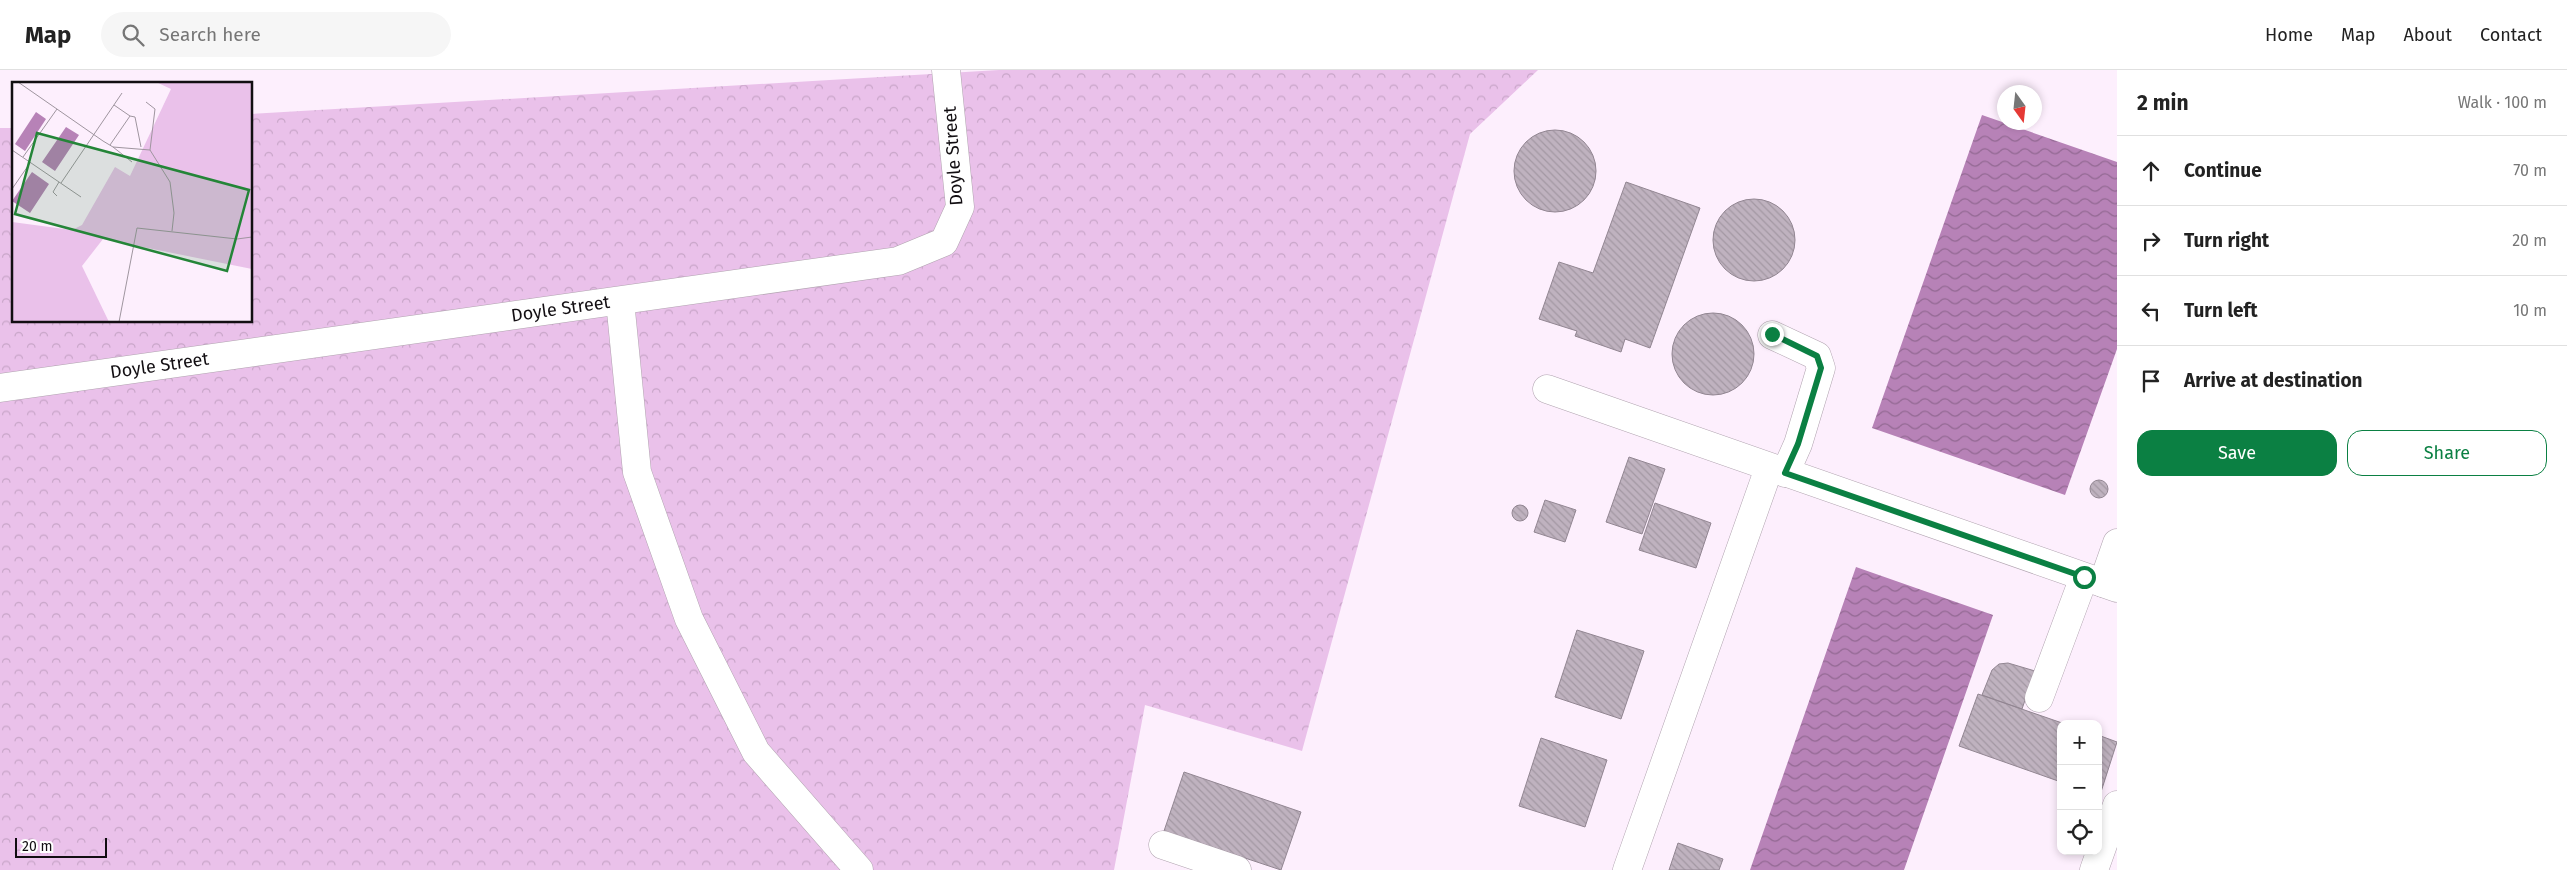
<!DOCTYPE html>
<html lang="en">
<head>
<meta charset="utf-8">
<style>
  :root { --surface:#fff; --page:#f6f6f6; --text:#222; --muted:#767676; --line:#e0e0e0; --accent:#0b8043 }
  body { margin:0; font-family:"Fira Sans",sans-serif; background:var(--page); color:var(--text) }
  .controls { position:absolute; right:15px; bottom:15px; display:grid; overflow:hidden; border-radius:10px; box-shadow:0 2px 8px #0003 }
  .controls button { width:45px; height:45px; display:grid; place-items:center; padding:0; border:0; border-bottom:1px solid var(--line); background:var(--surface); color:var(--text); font:25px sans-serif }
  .compass { position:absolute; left:1997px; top:15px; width:45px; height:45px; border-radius:50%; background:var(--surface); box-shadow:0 2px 8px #0003; rotate:165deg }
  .scale { position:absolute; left:15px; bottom:12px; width:92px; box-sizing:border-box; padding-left:5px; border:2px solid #120e12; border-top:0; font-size:14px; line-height:18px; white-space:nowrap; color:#120e12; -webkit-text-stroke:4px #fff; paint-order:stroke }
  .stop { position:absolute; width:15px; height:15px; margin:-11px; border:4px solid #0b8043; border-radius:50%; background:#fff }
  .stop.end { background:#0b8043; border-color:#fff; box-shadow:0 1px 5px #0008 }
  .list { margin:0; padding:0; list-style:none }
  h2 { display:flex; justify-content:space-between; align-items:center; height:65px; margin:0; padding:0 20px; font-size:21px }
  h2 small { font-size:16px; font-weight:400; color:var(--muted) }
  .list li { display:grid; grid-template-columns:32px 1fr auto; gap:15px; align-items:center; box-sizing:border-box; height:70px; padding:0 20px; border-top:1px solid var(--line) }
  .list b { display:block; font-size:19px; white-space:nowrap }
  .list em { font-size:16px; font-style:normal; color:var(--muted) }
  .actions { display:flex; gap:10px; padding:15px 20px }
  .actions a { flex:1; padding:11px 0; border:1px solid var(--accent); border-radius:15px; text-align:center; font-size:18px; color:var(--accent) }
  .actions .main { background:var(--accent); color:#fff }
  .icon { flex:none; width:28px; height:28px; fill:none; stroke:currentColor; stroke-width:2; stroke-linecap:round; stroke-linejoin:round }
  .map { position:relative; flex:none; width:2117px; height:800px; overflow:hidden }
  header { display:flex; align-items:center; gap:30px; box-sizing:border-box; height:70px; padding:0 25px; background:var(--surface); border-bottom:1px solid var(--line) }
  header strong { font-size:24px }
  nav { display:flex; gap:28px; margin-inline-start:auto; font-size:18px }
  .search { width:350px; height:45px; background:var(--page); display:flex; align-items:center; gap:12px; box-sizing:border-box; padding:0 18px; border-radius:28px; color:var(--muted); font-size:19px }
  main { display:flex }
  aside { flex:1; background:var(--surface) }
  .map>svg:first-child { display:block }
  .forest { fill:url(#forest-crowns) }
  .water { fill:url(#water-waves) }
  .building { fill:url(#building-back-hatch); stroke:#928692 }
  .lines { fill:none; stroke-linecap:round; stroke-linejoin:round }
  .minor-casing { stroke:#b0a3af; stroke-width:29 }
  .minor { stroke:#fff; stroke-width:28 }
  .route { stroke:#0b8043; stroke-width:6 }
  .labels { text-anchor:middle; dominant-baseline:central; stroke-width:5; stroke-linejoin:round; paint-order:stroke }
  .street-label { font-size:18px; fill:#120e12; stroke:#fff }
  .inset-road { fill:none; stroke:#9f959f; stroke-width:1 }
  .view { fill:#248538; fill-opacity:0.15; stroke:#248538; stroke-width:2.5 }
  .inset-edge { fill:none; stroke:#120e12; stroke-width:2.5 }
</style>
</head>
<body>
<header>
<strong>Map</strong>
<div class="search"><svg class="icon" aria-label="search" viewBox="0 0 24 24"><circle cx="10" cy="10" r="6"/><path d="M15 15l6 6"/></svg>Search here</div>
<nav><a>Home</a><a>Map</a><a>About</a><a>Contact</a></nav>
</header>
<main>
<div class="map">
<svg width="2117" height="800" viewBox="0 0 2117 800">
  <defs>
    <pattern id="forest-crowns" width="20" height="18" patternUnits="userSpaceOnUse" patternTransform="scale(1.25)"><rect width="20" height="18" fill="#eac1ea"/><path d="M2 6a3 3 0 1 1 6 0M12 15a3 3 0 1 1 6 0" fill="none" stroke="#c8a5c8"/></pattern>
    <pattern id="water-waves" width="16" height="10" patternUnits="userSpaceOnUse" patternTransform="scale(1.25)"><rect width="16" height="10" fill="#b782b7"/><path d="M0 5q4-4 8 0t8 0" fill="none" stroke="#936993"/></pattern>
    <pattern id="building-back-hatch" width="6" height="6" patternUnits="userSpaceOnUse" patternTransform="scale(1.25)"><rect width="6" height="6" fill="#bfb2bf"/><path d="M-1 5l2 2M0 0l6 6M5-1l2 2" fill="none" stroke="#a398a3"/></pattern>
  </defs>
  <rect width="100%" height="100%" fill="#fdeffd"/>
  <path class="forest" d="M999,0h539l-68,64 -168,617 -157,-46 -31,165h-1114v-742h14v193h237v-207z"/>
  <path class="water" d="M1982,45l135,47v187l-52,146 -193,-67z
    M1856,497l137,48 -89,255h-154z"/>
  <path class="building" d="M1514 101a41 41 0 1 1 82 0a41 41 0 1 1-82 0Z
    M1626,112l74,26 -50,140 -25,-9 -4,13 -46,-16 2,-5 -38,-12 20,-57 34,11z
    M1713 170a41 41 0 1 1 82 0a41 41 0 1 1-82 0Z
    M1672 284a41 41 0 1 1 82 0a41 41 0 1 1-82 0Z
    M1629,387l36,12 -23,65 -36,-12z
    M2090 419a9 9 0 1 1 18 0a9 9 0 1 1-18 0Z
    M1545,430l31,10 -11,32 -31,-10z
    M1655,433l56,20 -15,45 -57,-18z
    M1512 443a8 8 0 1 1 16 0a8 8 0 1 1-16 0Z
    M1577,560l67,21 -23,68 -66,-22z
    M2008,593l27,8 -13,38 -40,-14 10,-25 7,-6z
    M1978,624l87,30h-4v58l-102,-36z
    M2098,665l19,7 -17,53h-2z
    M1541,668l66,22 -22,67 -66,-21z
    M1184,702l117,40 -20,58 -117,-39z
    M1678,773l45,16 -4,11h-50z"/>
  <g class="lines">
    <g class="minor-casing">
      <g id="minor">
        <path d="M620,231l17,171 52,147 67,133 103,118"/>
        <path d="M1772,265l45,21 4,12 -23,76 -13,29"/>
        <path id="s1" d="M0,318l898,-127 46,-19 16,-35 -14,-137"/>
        <path d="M1547,319l570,199"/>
        <path d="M2103,513l14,-40"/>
        <path d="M2039,628l45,-121"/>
        <path d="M1163,775l74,25"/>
        <path d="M1627,800l142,-402"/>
        <path d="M2094,800l23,-65"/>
      </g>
    </g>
    <use href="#minor" class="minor"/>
  </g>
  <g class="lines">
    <path class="route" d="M1772,264l45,22 4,12 -23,76 -13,29 299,104"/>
  </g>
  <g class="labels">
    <g class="street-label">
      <text transform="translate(953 86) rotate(-94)">Doyle Street</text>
      <text stroke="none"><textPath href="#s1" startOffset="566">Doyle Street</textPath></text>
      <text stroke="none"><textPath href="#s1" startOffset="161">Doyle Street</textPath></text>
    </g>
  </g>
  <g transform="translate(12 12)">
    <rect width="240" height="240" fill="#fdeffd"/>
    <path d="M144,0h96v187l-149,-30 -21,27 27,56h-97v-100l60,8 10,-5 33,-58 15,9 41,-87z" fill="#eac1ea"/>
    <path d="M24,30l10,7 -21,32 -10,-7zM54,45l13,8 -24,36 -13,-9zM20,90l17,12 -19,29 -18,-12z" fill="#b782b7"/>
    <path class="inset-road" d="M6,0l85,59 10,6 37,3 20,32 4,31 -2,18M134,20l9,7 -5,41M102,23l16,11M98,63l20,-29 5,1 6,30M101,65l19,15M0,68l69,47M11,75l34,-48M49,101l61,-90M0,107l18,-26M45,114l-4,-4 6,-10M107,240l18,-94 100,11 15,-2"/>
    <path class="view" d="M25,51l212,57 -22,81 -212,-57z"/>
    <rect width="240" height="240" class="inset-edge"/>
  </g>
</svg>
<div class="controls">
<button>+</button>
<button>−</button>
<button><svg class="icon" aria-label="locate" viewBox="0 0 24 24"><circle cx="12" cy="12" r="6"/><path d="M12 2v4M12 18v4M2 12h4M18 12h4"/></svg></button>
</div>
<svg class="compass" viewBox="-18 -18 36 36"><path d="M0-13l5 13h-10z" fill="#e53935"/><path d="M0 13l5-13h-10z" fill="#767676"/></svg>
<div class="scale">20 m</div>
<div class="stop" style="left:2084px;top:507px"></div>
<div class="stop end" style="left:1772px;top:264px"></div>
</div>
<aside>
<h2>2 min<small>Walk · 100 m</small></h2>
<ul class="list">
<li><svg class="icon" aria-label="ahead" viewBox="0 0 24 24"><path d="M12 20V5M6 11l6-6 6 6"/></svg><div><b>Continue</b></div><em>70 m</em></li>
<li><svg class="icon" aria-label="right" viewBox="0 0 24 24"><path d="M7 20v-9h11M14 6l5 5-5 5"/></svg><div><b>Turn right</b></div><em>20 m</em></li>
<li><svg class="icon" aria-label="left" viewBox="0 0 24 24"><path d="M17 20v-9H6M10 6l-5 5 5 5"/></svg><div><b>Turn left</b></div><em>10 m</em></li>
<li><svg class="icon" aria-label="arrive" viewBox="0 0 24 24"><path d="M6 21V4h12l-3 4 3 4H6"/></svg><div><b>Arrive at destination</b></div></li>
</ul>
<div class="actions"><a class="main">Save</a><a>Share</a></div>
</aside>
</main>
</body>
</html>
